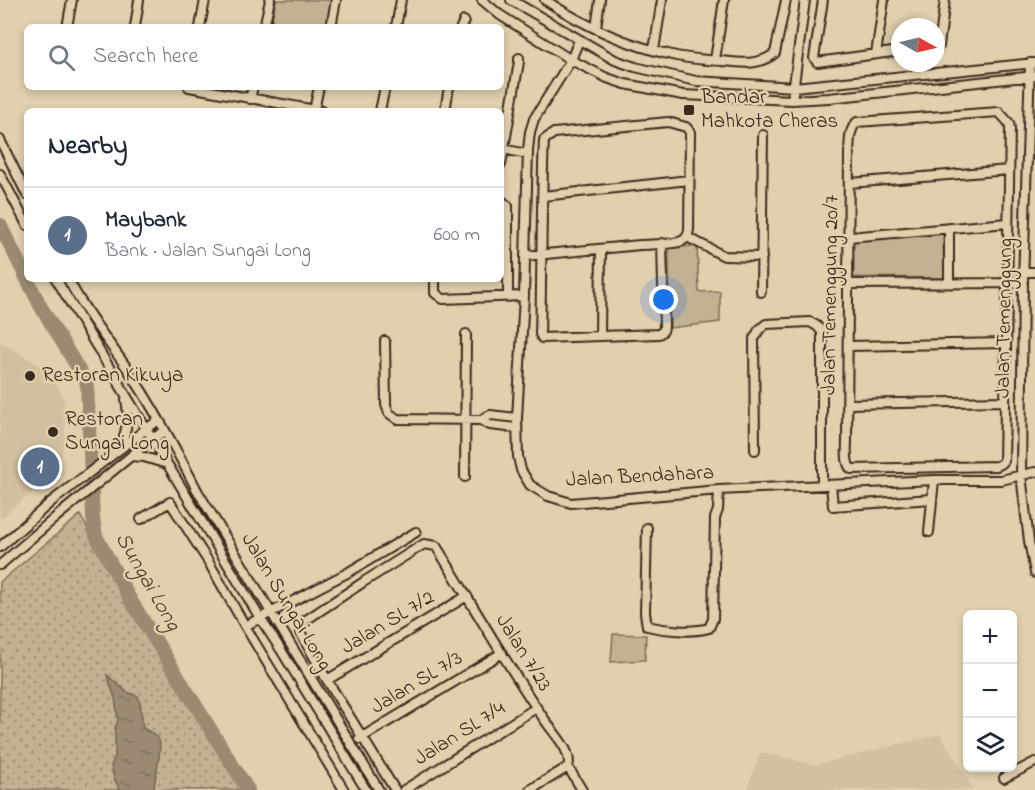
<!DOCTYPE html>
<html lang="en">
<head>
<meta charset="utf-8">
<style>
  :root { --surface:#fff; --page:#f6f6f7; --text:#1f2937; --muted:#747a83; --line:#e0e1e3; --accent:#b45309 }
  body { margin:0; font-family:"Indie Flower",sans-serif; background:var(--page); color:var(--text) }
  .controls { position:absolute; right:18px; bottom:18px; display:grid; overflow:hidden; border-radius:9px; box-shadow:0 3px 9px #0003 }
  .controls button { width:54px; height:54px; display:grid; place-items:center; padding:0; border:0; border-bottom:2px solid var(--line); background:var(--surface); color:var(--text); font:30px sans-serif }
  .compass { position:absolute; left:891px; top:18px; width:54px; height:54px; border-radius:50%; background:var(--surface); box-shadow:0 3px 9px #0003; rotate:98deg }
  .you { position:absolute; left:664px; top:300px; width:21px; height:21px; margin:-15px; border:4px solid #fff; border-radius:50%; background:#1a73e8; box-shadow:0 0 0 9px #1a73e833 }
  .badge { display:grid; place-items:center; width:39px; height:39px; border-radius:50%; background:var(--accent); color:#fff; font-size:20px; font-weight:700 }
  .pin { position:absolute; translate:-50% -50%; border:3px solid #fff; box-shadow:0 2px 6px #0006 }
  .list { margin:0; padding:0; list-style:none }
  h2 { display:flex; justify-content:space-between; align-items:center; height:78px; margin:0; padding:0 24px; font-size:26px }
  h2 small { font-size:20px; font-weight:400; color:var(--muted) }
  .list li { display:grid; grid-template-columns:39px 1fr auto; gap:18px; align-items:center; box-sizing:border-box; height:96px; padding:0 24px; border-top:2px solid var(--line) }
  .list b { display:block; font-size:22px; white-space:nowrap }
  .list p { margin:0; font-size:20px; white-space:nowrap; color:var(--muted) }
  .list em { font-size:20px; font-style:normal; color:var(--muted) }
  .icon { flex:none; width:33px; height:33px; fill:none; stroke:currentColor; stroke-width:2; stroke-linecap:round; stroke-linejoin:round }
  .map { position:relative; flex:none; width:1035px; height:790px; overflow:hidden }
  .search { position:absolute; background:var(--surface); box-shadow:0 3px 9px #0003; left:24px; top:24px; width:480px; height:66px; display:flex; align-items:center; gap:15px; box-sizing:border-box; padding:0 21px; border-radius:9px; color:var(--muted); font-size:22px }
  .panel { position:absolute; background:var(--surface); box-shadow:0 3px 9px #0003; left:24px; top:108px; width:480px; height:174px; border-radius:9px }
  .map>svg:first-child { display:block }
  .built { fill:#d2c0a0 }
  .grass { fill:url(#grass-dots); stroke:#7f6e58; stroke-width:1.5 }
  .park { fill:#c3b193; stroke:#7f6e58; stroke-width:1.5 }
  .water { fill:url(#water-ripples); stroke:#756450; stroke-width:1.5 }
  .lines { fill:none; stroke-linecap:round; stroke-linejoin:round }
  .river { stroke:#9b8a71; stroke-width:14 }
  .minor-casing { stroke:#3b2a1e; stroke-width:12 }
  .minor { stroke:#e1cfad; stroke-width:8 }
  .poi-dot { fill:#3b2a1e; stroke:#e1cfad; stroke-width:2 }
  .labels { text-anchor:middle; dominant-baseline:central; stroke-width:5; stroke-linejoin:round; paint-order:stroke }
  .poi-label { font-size:21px; fill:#3b2a1e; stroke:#e1cfad; text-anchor:start }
  .street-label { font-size:21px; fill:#3b2a1e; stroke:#e1cfad }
  .water-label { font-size:22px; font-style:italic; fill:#4e3d2f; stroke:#e1cfad }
</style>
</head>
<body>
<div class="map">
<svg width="1035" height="790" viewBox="0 0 1035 790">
  <defs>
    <pattern id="grass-dots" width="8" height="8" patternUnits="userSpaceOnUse" patternTransform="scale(1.5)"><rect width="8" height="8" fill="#c3b193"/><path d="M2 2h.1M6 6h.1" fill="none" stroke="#a09077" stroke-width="1.8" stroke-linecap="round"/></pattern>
    <pattern id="water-ripples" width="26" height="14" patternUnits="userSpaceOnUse" patternTransform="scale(1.5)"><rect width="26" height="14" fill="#9b8a71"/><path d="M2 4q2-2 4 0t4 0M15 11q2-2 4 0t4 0" fill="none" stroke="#80715c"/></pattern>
  </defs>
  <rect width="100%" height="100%" fill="#e1cfad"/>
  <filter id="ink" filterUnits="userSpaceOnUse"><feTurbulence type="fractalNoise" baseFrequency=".0167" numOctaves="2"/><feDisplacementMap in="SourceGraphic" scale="12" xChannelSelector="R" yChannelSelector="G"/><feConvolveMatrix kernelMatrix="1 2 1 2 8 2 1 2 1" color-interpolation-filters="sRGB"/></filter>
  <g filter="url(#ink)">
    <path class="built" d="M0,341l47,29 17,27 1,40 -5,25 -10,15 -50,42z
      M940,734l34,56h-227l13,-38 56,13z"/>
    <path class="grass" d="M80,515l57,101 107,174h-244v-208z"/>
    <path class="park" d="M276,0h55l-5,27h-40l-15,-3z
      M943,234l1,44 -91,-1v-36z
      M697,245l2,47 21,-1v31l-50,6 -1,-79z
      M613,634l33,1 -1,25 -34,2z"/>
    <path class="water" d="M107,675l20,17 11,4c4,10 3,21 5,32 6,3 13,6 16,12 4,10 -5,37 -5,50h-34l-6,-12 -3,-12 4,-10v-28l3,-8 -3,-22z"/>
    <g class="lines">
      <path class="river" d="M0,225l27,54
        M27,279l14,28 46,76 6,135 3,18 34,63 118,191"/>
      <g class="minor-casing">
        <path id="minor" d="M482,0l18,15 71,45 36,18 18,6 58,11 109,5 37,-2 206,-22
          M511,0l104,60 20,7 61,14 98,6 241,-24
          M545,0c38,25 81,45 127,55 16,4 34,5 50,6 19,2 38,5 53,-8l11,-53
          M823,0l-9,58 3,4 83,-11
          M67,27l5,-27
          M135,27l4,-27
          M200,27l5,-27
          M264,27l6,-27
          M331,27l5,-27
          M396,27l5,-27
          M461,27l3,-6
          M596,28l4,-28
          M579,40l-8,20 -37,59 -4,13 -2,18 -4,146 -7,122 1,39 3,13 9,15 18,11 23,7 148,-13 215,-10h67l34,-8
          M936,49l3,-3 6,-46
          M654,50l8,-50
          M876,54l8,-54
          M715,60l9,-60
          M1030,63l-7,220 -2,192 8,66 6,32
          M189,87l132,24
          M250,99l3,-12
          M792,100l13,-100
          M314,110l5,-23
          M380,111l5,-24
          M445,111l4,-24
          M999,112l10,11 1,6 -6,332 -3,3 -4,2 -146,3c-6,-6 -4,-20 -4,-29l2,-286c1,-12 -1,-23 8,-32z
          M0,140l27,55
          M501,147l2,2 24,5
          M501,165l18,-103v-4
          M0,174l27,51
          M850,183l159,-13
          M543,196l146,-16
          M501,200l7,6v91
          M687,237l37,19 38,1
          M849,237l159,-14
          M525,256c38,-4 77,-7 115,-11 11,-1 32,0 42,-4 5,-3 6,-6 7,-11l1,-98 -4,-5 -18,-5 -114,11 -10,7c-3,64 -2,129 -4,194l2,4 117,-4 4,-3 1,-4 -2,-84
          M1023,272h12
          M56,279l204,339 21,32 85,140
          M68,279c16,32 41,63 61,92 26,39 48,80 69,121l181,298
          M435,279v14l8,6 81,-3
          M949,283v-55
          M848,284l175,-1
          M761,292l2,-157
          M600,336l1,-87
          M385,341l1,64 3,8 8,6 84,1 9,5 27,3
          M848,346l157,-3
          M848,404l156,-3
          M481,420l9,-5 27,3
          M121,447c5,-15 9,-31 5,-47
          M755,450l-1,-111 5,-9 7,-6 44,-2 7,4 5,6v153
          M131,456l13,1 23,7
          M465,477l1,-143
          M831,485l2,21 99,-7
          M141,519l29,-17 38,59 37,65 99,164
          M647,528l-2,85 2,13c17,4 45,7 62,2l4,-9 2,-101 3,-8 1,-20
          M929,532l5,-52
          M0,547l51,-45 95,-73 13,-9
          M0,565l56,-48 96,-78 13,-8
          M245,626l104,-54 67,-40
          M327,680l140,-84
          M359,739l143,-86
          M1004,778l31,-16
          M395,790l-68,-110 -27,-48v-5l3,-5 62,-41 59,-37 12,2c37,59 71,120 111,177 8,12 26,29 21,44l14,23
          M404,790l132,-82
          M530,790l38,-23"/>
      </g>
      <use href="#minor" class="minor"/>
    </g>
  </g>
  <g class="poi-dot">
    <rect x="683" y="104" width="12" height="12" rx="3"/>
    <circle cx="30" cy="376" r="6"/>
    <circle cx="53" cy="432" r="6"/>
  </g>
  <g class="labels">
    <g class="poi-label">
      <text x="701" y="98">Bandar<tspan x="701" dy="24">Mahkota Cheras</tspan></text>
      <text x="42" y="376">Restoran Kikuya</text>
      <text x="65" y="420">Restoran<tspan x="65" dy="24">Sungai Long</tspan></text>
    </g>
    <g class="street-label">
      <text transform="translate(831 295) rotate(-89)">Jalan Temenggung 20/7</text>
      <text transform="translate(1005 318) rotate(-89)">Jalan Temenggung</text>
      <text transform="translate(640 477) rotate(-3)">Jalan Bendahara</text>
      <text transform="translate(286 602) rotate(59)">Jalan Sungai Long</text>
      <text transform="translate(388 623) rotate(-31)">Jalan SL 7/2</text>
      <text transform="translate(523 653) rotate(58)">Jalan 7/23</text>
      <text transform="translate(417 683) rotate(-31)">Jalan SL 7/3</text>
      <text transform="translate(460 734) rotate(-32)">Jalan SL 7/4</text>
    </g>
    <g class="water-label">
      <text transform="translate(147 582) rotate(60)">Sungai Long</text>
    </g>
  </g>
</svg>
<div class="controls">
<button>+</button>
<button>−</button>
<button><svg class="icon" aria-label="layers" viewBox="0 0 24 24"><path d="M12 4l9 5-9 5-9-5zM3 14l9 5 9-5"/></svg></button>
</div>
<svg class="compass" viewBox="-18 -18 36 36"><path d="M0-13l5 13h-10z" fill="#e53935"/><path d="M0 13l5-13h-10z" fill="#747a83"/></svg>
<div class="you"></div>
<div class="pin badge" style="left:40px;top:467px;background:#5c6f8a">1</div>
<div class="search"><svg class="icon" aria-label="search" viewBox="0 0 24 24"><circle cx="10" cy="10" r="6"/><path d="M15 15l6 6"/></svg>Search here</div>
<section class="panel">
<h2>Nearby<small></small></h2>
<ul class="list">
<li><span class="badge" style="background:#5c6f8a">1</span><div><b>Maybank</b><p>Bank · Jalan Sungai Long</p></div><em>600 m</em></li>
</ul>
</section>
</div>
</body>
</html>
